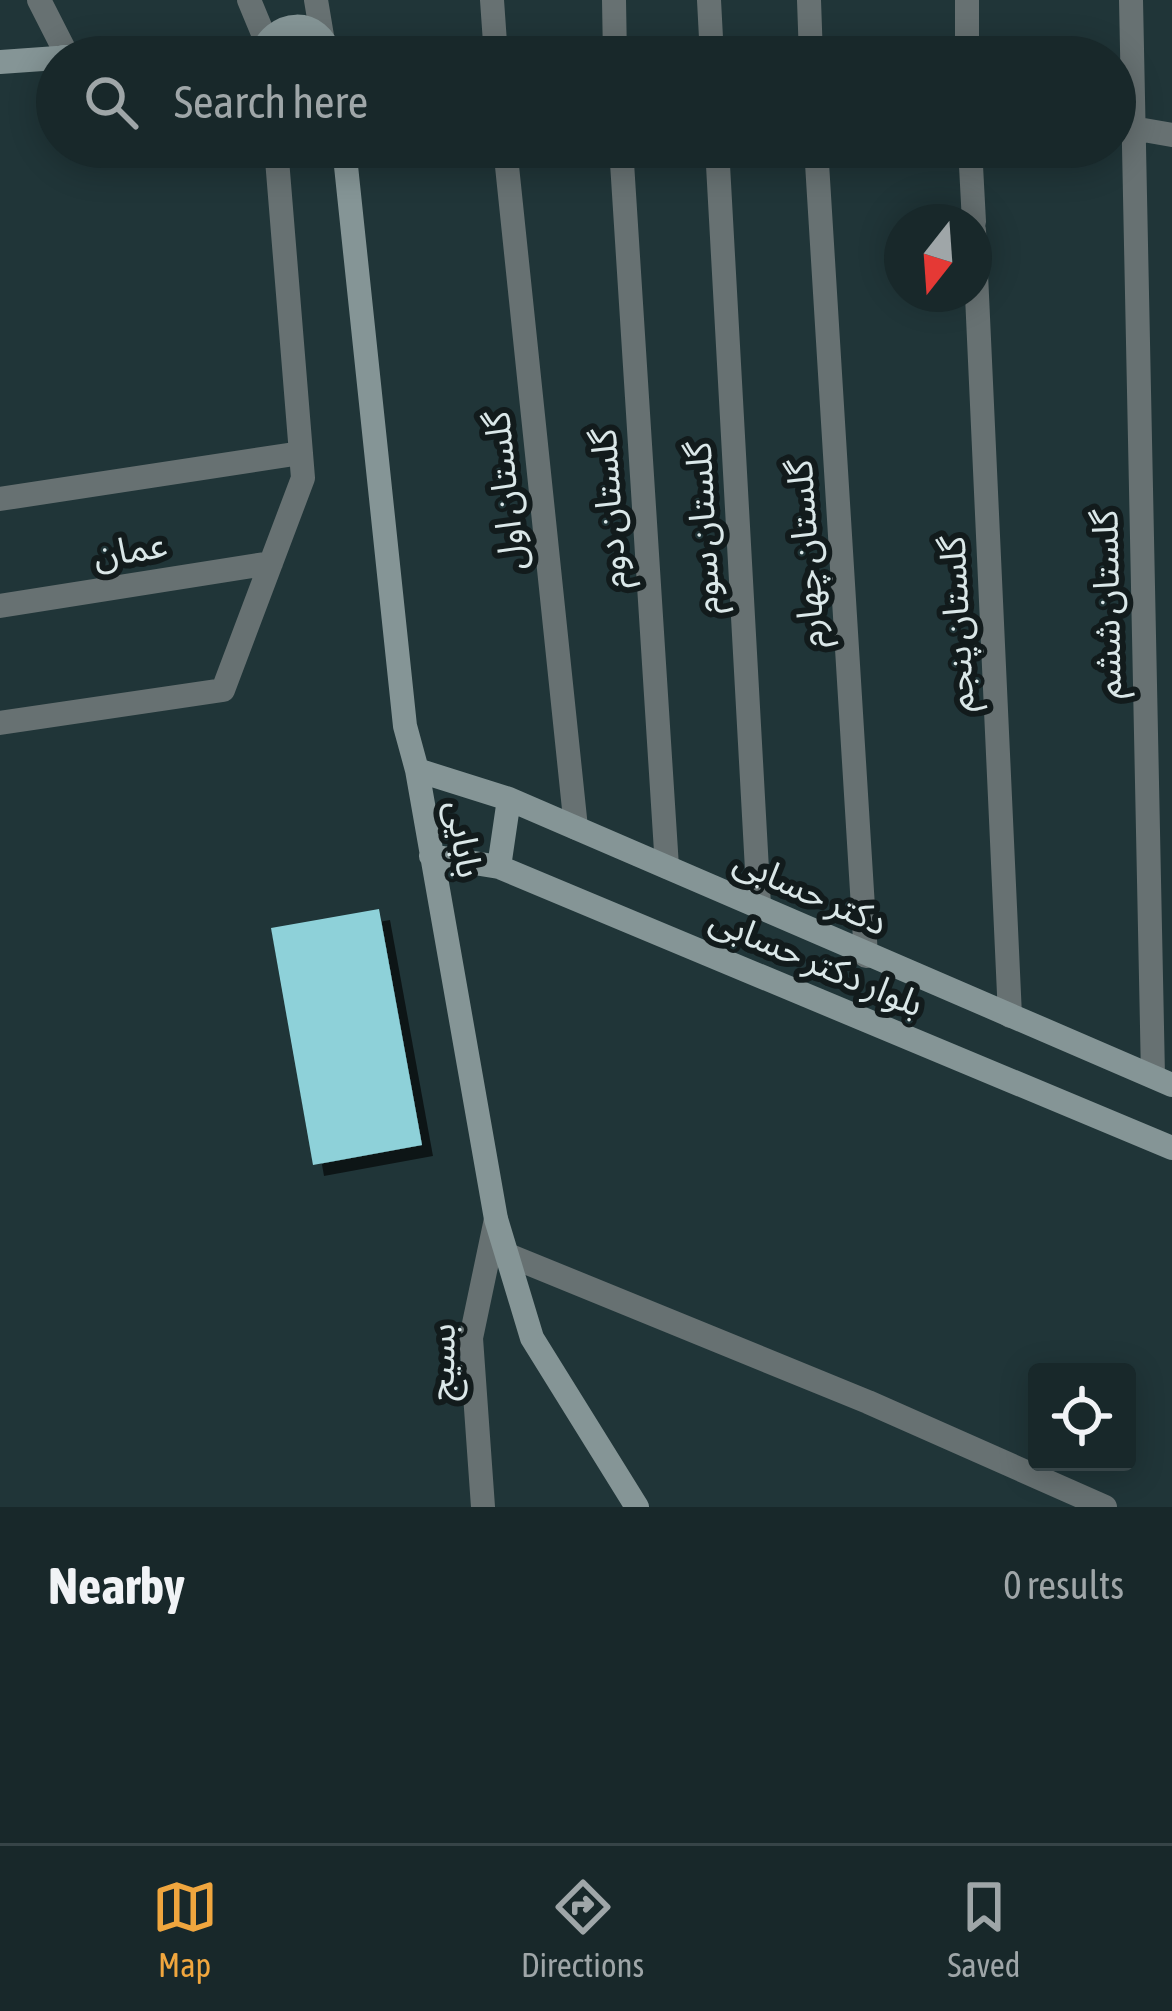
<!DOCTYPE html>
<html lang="en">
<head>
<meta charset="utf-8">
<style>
  :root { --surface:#18282a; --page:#253436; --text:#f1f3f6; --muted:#9fa6a8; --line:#364447; --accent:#f0a63e }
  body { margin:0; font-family:"Asap Condensed","Noto Sans Arabic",sans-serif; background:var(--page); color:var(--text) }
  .controls { position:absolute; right:36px; bottom:36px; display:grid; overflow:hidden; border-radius:12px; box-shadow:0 6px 30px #0003 }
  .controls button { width:108px; height:108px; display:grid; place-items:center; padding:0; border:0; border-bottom:3px solid var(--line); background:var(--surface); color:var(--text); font:60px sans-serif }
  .compass { position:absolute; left:884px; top:204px; width:108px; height:108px; border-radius:50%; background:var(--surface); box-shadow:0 6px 30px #0003; rotate:197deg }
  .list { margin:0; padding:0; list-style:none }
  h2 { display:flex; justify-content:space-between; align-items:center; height:156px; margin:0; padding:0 48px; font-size:51px }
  h2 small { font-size:39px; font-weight:400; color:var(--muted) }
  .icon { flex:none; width:66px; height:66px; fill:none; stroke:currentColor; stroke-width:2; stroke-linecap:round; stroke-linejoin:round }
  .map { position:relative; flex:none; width:1172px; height:1507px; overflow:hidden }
  .search { position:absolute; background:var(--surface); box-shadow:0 6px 30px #0003; left:36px; right:36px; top:36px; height:132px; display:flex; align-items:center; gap:30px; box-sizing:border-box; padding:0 42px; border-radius:66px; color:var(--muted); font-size:45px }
  .sheet { height:336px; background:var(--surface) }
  nav { display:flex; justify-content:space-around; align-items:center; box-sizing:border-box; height:168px; border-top:3px solid var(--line); background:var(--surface); font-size:33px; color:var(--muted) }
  nav a { display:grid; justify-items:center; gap:6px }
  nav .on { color:var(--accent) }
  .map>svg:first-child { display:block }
  .building { fill:#8ed1d9; filter:url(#shadow) }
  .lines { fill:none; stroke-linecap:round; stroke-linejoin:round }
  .street { stroke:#677172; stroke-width:24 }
  .secondary { stroke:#859596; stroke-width:24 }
  .labels { text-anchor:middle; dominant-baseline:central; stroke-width:12; stroke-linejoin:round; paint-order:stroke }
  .street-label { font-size:36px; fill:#dae7e8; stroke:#121b1c }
</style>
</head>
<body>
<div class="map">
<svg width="1172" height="1507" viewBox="0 0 1172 1507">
  <defs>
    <filter id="shadow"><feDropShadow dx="11" dy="11" stdDeviation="0" flood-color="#0009"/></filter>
  </defs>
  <rect width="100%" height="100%" fill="#203538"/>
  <path class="building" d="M379,909l43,236 -109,20 -42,-237z"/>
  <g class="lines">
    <path class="street" d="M39,0l29,57
      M249,0l17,41
      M316,0l6,36
      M492,0l4,57
      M614,0l1,57
      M709,0l3,57
      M809,0l2,57
      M967,0v57
      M1131,0l22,1076
      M1115,125l57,10
      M505,147l71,681
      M621,147l46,720
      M717,147l42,759
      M816,147l50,809
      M970,147l4,75
      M974,230l36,786
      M0,499l301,-46
      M0,606l271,-43
      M0,723l223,-33 80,-212 -27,-331
      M508,1255l360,147 237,105
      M483,1507l-12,-169 25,-119"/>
    <path class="secondary" d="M63,57l197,-1
      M260,57c13,-39 60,-42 71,0
      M0,62l57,-4
      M344,147l61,579 12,44 79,449 36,119 105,169
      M417,770l92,29 663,286
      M431,856l68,11 673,281
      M499,867l10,-68"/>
  </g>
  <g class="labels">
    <g class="street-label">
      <text transform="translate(504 491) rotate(-96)">گلستان اول</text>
      <text transform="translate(608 509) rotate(-94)">گلستان دوم</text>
      <text transform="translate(702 528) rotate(-93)">گلستان سوم</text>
      <text transform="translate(130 549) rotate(-9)">عمان</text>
      <text transform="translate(805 554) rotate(-94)">گلستان چهارم</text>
      <text transform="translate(1106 604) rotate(-91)">گلستان ششم</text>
      <text transform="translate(956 624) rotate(-93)">گلستان پنجم</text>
      <text transform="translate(465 839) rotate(81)">بابایی</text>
      <text transform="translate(811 891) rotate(24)">دکتر حسابی</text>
      <text transform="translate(817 961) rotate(23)">بلوار دکتر حسابی</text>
      <text transform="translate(441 1362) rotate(-89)">بسیج</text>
    </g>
  </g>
</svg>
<div class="controls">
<button><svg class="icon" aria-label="locate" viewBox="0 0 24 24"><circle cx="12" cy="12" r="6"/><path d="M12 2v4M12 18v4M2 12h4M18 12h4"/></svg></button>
</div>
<svg class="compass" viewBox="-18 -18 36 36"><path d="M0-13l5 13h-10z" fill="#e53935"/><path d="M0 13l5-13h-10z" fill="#9fa6a8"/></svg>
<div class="search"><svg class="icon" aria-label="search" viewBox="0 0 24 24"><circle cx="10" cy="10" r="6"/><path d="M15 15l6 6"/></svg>Search here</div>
</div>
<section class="sheet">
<h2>Nearby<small>0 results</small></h2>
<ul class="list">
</ul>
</section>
<nav>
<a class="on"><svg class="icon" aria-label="map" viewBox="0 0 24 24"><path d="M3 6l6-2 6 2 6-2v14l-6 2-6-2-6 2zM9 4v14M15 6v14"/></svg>Map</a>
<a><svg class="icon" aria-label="directions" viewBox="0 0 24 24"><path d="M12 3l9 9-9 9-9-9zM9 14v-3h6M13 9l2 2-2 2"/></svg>Directions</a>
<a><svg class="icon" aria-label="saved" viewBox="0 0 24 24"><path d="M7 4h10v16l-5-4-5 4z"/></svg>Saved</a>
</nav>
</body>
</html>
